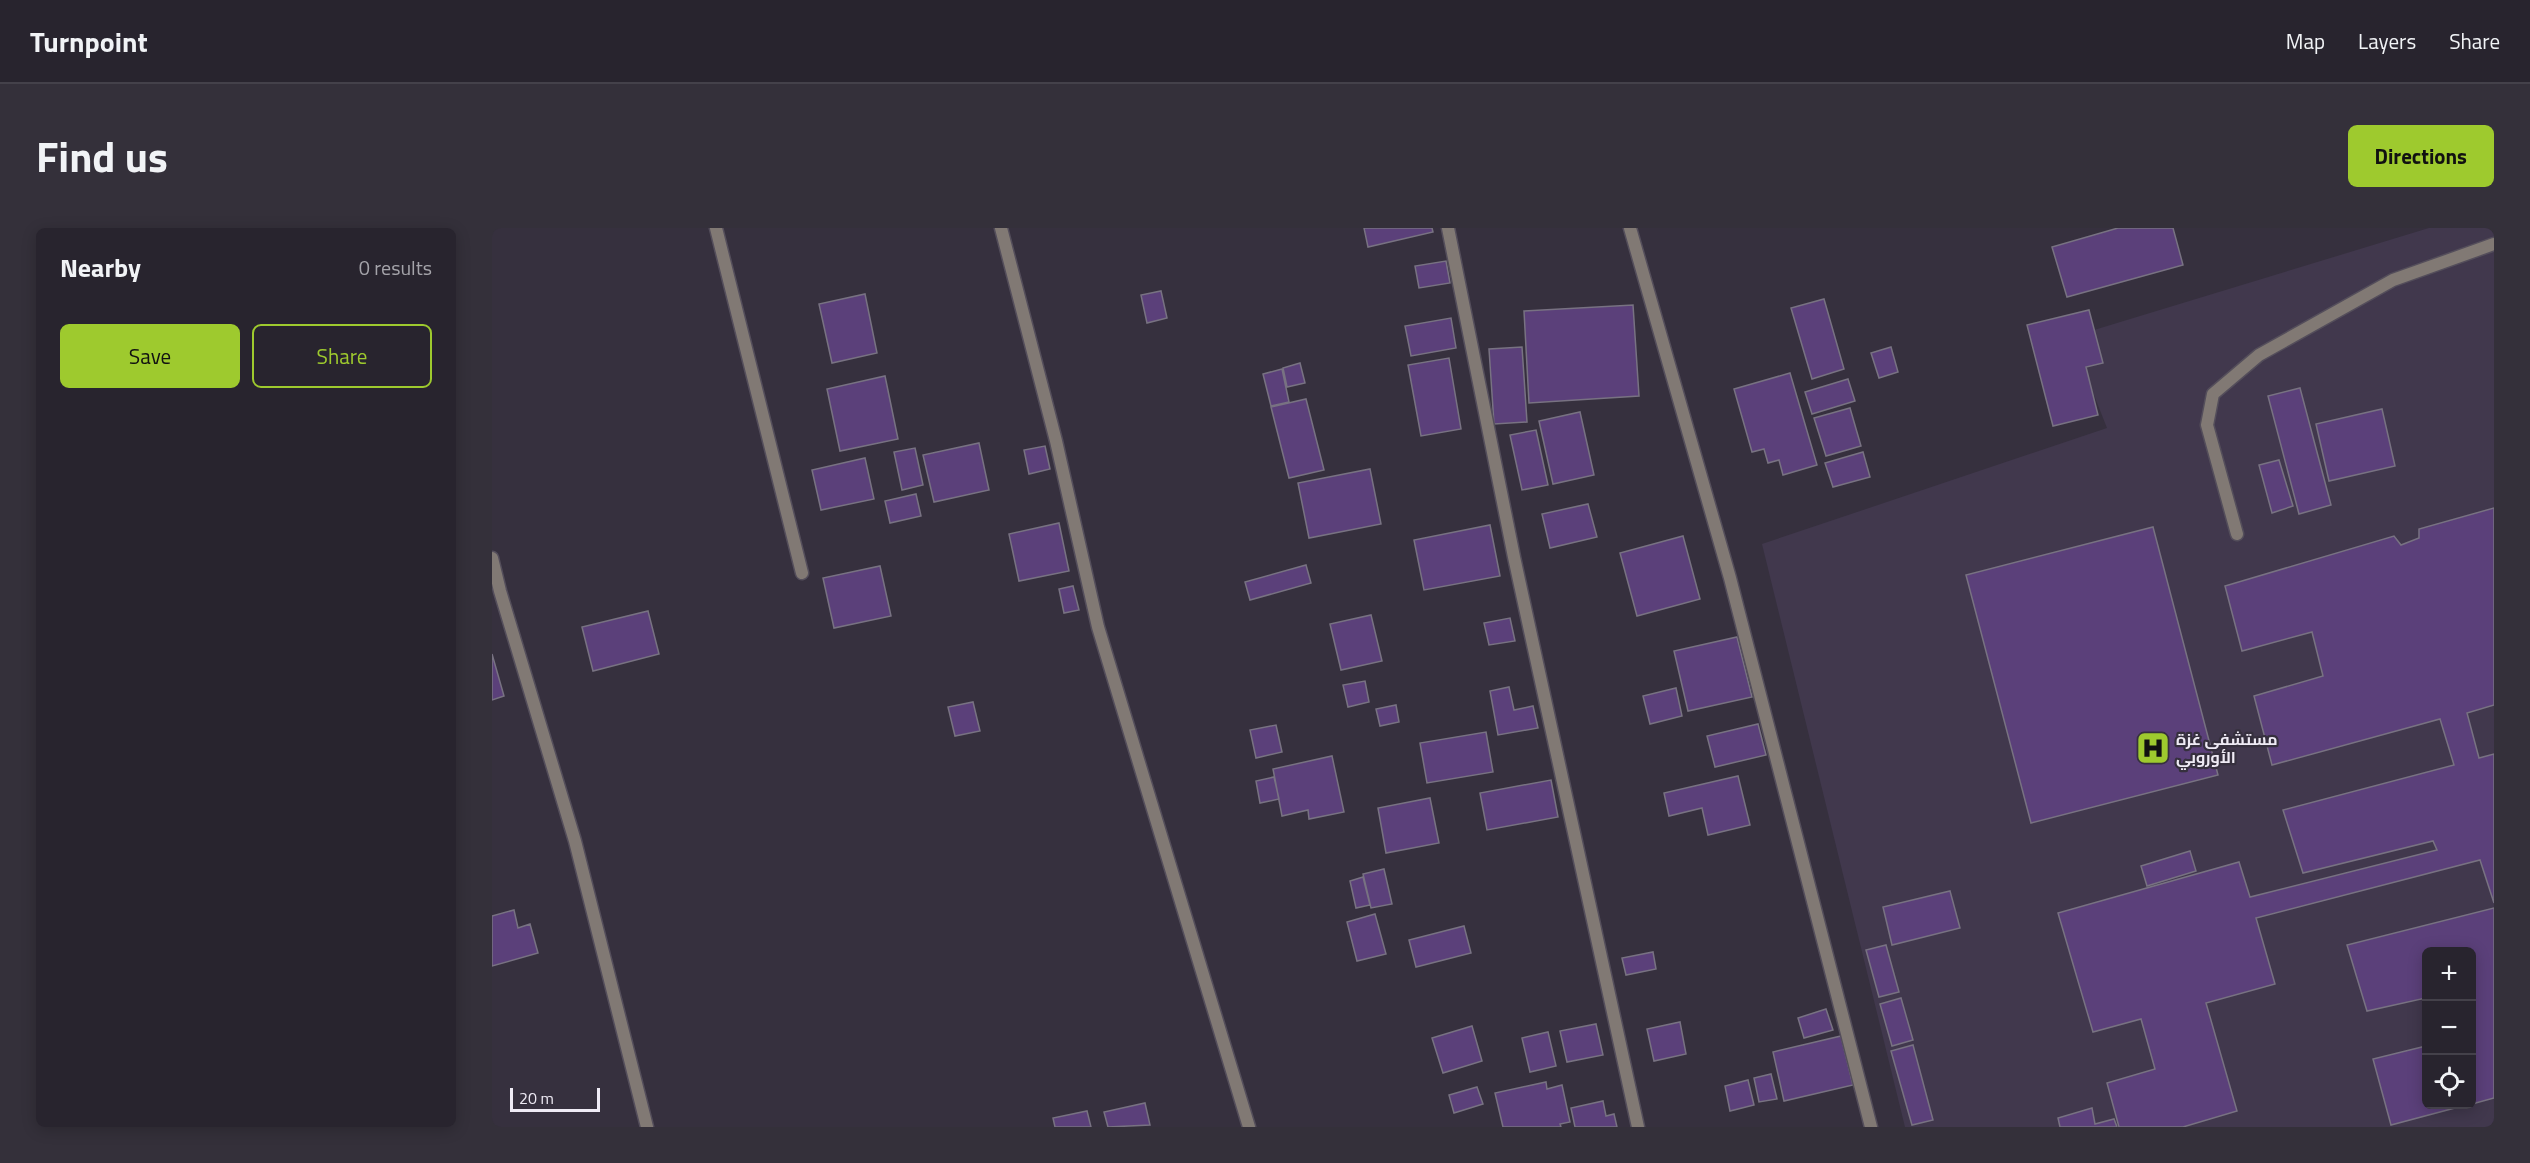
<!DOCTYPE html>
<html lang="en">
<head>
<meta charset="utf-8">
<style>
  :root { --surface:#28242e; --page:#34303a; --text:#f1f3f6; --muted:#a5a4aa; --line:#44414a; --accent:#9eca2e }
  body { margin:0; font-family:"Titillium Web",Cairo,sans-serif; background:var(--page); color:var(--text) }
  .controls { position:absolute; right:18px; bottom:18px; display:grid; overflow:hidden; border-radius:9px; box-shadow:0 3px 15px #0003 }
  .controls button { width:54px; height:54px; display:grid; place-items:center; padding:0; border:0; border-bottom:2px solid var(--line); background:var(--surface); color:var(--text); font:30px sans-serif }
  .scale { position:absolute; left:18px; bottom:15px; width:90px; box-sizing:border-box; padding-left:6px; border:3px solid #efebf5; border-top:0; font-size:16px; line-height:21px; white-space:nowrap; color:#efebf5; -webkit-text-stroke:4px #36303e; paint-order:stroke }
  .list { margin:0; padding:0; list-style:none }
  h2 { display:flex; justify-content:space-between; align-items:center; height:78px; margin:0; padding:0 24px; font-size:26px }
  h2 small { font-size:20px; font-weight:400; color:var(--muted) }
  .actions { display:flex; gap:12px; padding:18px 24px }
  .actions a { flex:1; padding:14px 0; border:2px solid var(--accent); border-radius:9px; text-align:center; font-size:21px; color:var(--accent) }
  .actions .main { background:var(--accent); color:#111 }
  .icon { flex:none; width:33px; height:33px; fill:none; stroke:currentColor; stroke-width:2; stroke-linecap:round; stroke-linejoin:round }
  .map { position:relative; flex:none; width:2002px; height:899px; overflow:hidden; border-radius:9px }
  header { display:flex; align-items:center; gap:36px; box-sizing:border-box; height:84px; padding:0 30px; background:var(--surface); border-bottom:2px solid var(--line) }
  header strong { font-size:28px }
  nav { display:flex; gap:33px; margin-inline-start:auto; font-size:21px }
  .intro { display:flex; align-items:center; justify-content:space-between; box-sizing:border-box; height:144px; padding:0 36px }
  h1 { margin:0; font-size:42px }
  .button { padding:15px 27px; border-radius:9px; background:var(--accent); color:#111; font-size:21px; font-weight:700 }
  main { display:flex; gap:36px; padding:0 36px }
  aside { flex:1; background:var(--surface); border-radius:9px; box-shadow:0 3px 15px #0003 }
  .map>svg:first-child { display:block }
  .built { fill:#41384d; fill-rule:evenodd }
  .building { fill:#5b407a; stroke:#787282; stroke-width:1.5 }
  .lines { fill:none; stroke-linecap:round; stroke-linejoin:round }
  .service-casing { stroke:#544e5b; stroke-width:15 }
  .minor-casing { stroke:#544e5b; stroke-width:15 }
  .service { stroke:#817974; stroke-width:12 }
  .minor { stroke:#817974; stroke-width:12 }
  .labels { text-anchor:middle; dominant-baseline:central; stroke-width:4.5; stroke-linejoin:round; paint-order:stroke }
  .poi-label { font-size:16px; font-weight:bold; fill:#efebf5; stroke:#36303e; text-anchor:start }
</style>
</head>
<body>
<header>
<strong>Turnpoint</strong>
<nav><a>Map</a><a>Layers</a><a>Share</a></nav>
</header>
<div class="intro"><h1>Find us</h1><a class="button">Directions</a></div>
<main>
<aside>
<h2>Nearby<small>0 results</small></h2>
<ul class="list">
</ul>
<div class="actions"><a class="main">Save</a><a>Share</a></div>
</aside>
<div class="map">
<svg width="2002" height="899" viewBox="0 0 2002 899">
  <rect width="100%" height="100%" fill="#36303e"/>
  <path class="built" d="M1937,0h65v899h-589l-143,-583 345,-116 -36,-91zM1934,724h46v152h-46z"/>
  <path class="building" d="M872,0h68l1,4 -65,15z
    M1626,0h55l10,37 -116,32 -15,-50z
    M954,33l4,22 -31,5 -4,-22z
    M669,63l6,27 -20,5 -6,-28z
    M373,66l12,59 -45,10 -13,-59z
    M1332,71l20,70 -32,10 -21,-71z
    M1141,77l6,91 -110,7 -5,-92z
    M1597,82l14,53 -17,4 12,48 -45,11 -26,-101z
    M959,90l5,30 -45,8 -6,-30z
    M1030,119l5,75 -33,2 -5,-75z
    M1399,119l7,25 -19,6 -8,-25z
    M957,130l12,71 -40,7 -13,-71z
    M808,135l5,20 -18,4 -4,-19z
    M790,141l7,33 -18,4 -8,-32z
    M1298,145l27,92 -34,10 -4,-15 -11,3 -4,-14 -12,3 -18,-63z
    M393,148l13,63 -58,12 -13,-62z
    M1356,151l7,22 -43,13 -7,-22z
    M1808,160l31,117 -32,9 -31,-118z
    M814,171l18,71 -35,8 -18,-71z
    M1358,180l11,38 -35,10 -12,-38z
    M1890,181l13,57 -66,15 -13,-57z
    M1088,184l14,63 -41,9 -14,-63z
    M1044,202l12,55 -26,5 -12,-55z
    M487,215l10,47 -55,12 -11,-47z
    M553,218l5,23 -21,5 -5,-24z
    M423,220l8,37 -21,5 -8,-38z
    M1371,224l7,25 -37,10 -8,-24z
    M373,230l9,41 -53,11 -9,-40z
    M1787,232l14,46 -21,7 -13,-48z
    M878,241l11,55 -72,14 -11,-55z
    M424,266l5,22 -31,7 -5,-22z
    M1096,276l9,33 -47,11 -8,-34z
    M2002,280v197l-27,8 12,45 15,-4v149l-14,-43 -224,58 19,66 -69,19 31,108 -54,16h-64l-12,-44 48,-14 -14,-50 -48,13 -35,-119 181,-51 11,35 187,-47 -4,-9 -130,32 -20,-63 171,-45 -14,-46 -168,46 -18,-69 69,-20 -11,-44 -70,19 -17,-65 169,-50 7,9 18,-7v-9z
    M567,295l10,48 -50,10 -10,-47z
    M998,297l10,51 -76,14 -10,-50z
    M1661,299l65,248 -187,48 -65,-248z
    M1191,308l17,63 -63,17 -17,-63z
    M814,337l5,18 -61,17 -5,-18z
    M388,338l11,50 -57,12 -11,-50z
    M581,358l6,24 -15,3 -5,-24z
    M156,383l11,43 -66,17 -11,-44z
    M879,387l11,46 -41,9 -11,-46z
    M1018,390l5,23 -26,4 -5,-22z
    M1245,409l15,60 -64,14 -14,-60z
    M0,426l12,42 -12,4z
    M873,453l4,21 -21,5 -5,-22z
    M1017,459l5,23 19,-4 5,22 -40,7 -8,-44z
    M1184,460l6,28 -32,8 -7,-28z
    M481,474l7,29 -25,5 -7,-29z
    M904,477l3,17 -19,4 -4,-17z
    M1266,496l8,31 -51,12 -8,-31z
    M784,497l6,27 -26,6 -6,-28z
    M994,504l7,40 -66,11 -7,-40z
    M840,528l12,56 -35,7 -1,-9 -26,6 -9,-47z
    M1246,548l12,49 -42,10 -6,-27 -33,8 -5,-23z
    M782,549l5,22 -19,4 -4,-22z
    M1059,552l7,37 -71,13 -7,-37z
    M938,570l9,45 -53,10 -8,-45z
    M1698,623l6,20 -49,15 -6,-20z
    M892,641l8,35 -21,4 -8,-34z
    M871,649l7,28 -14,3 -6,-27z
    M1458,663l10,37 -68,17 -9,-38z
    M2002,680v190l-22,6v-152h-46v46l-59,13 -20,-66z
    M22,682l4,18 12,-4 8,29 -46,13v-50z
    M883,686l11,40 -29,7 -10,-39z
    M972,698l7,27 -55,14 -7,-27z
    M1394,717l13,47 -20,5 -13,-47z
    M1161,724l3,17 -30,6 -4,-17z
    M1409,770l12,42 -21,6 -12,-42z
    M1334,781l7,21 -29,8 -6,-20z
    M1188,794l6,32 -32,7 -7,-32z
    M1104,796l7,31 -36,7 -7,-31z
    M980,798l10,35 -39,12 -11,-35z
    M1056,804l8,34 -26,6 -8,-34z
    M1349,808l12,49 -69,16 -11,-49z
    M1421,817l20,75 -21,5 -21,-74z
    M1934,818v58h44l-79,21 -18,-66z
    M1279,846l6,25 -18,3 -5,-24z
    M1256,852l6,25 -24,6 -5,-25z
    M1054,854l1,7 15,-4 8,37 -10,2 1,3h-58l-8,-34z
    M985,859l6,17 -29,9 -5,-18z
    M1111,873l3,15 8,-2 3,13h-42l-4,-19z
    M653,875l5,22 -42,2 -4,-15z
    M1600,880l3,16 19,-5 3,8h-57l-2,-9z
    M595,883l4,16h-36l-2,-9z"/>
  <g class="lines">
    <g class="service-casing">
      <path id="service" d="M1138,0l100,350 141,549
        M1745,306l-30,-109 6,-31 46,-39 134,-75 101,-36
        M0,330l8,33 75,250 72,286"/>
    </g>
    <g class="minor-casing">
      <path id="minor" d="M224,0l86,345
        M509,0l55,213 42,186 151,500
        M956,0l66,329 124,570"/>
    </g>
    <use href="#service" class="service"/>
    <use href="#minor" class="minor"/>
  </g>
  <defs>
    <g id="hospital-square" transform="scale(1.725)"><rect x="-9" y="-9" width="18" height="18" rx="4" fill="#9eca2e" stroke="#36303e"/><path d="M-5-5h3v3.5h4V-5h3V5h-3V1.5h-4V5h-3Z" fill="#111"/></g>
  </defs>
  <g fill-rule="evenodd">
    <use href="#hospital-square" x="1661" y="520"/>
  </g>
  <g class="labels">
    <g class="poi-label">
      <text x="1684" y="511">مستشفى غزة<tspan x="1684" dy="18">الأوروبي</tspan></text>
    </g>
  </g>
</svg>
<div class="controls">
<button>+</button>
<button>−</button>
<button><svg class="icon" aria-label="locate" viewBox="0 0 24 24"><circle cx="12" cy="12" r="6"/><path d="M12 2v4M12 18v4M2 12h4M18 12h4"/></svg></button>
</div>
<div class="scale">20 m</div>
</div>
</main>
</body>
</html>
